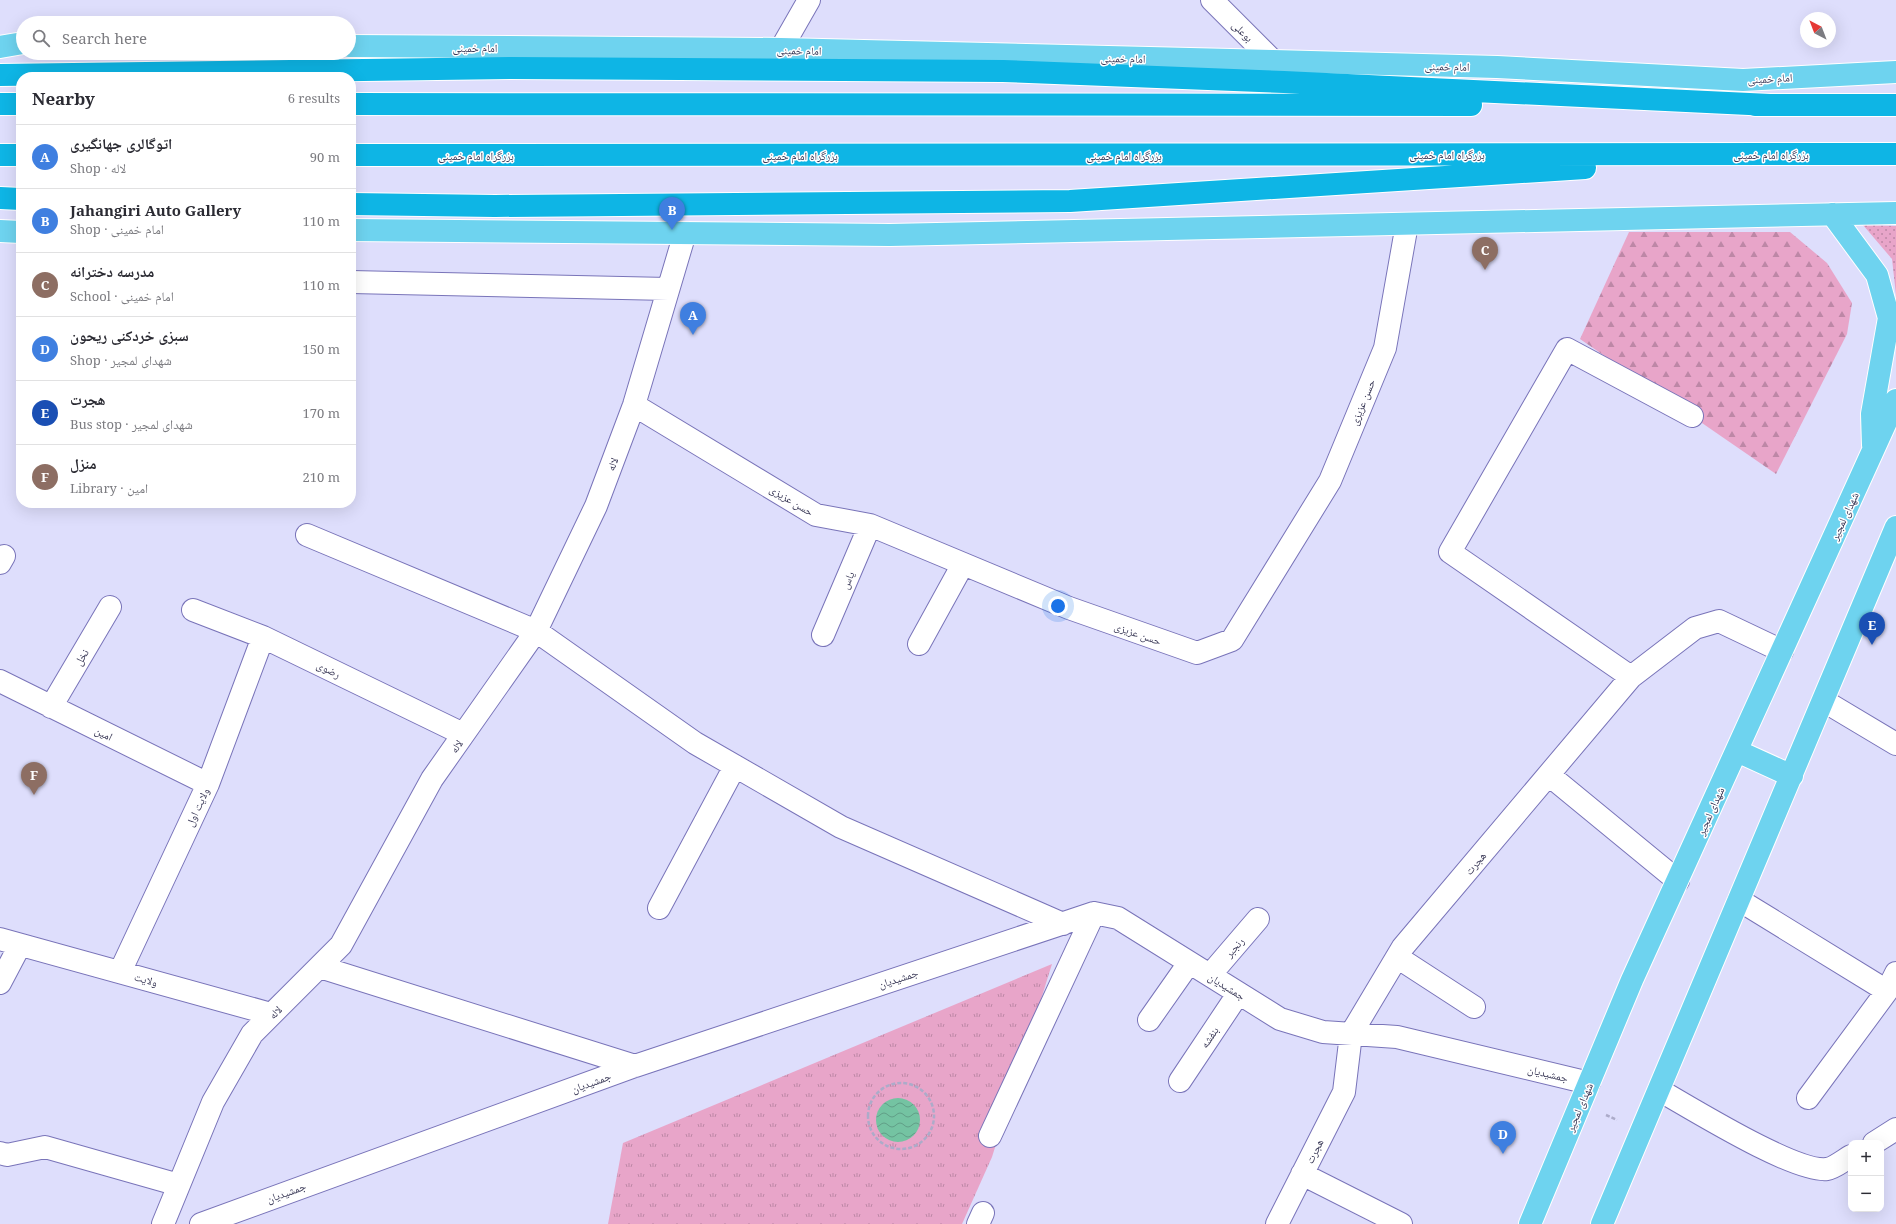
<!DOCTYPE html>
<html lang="en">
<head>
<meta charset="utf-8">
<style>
  :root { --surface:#fff; --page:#f2f2f3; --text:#2b2b33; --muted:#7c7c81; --line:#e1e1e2; --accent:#6e6800 }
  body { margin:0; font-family:"Noto Serif","Noto Naskh Arabic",serif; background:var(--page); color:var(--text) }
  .controls { position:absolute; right:12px; bottom:12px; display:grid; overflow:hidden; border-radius:8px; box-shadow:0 4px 16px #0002 }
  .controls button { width:36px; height:36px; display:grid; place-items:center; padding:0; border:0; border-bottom:1px solid var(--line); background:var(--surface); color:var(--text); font:20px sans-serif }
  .compass { position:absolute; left:1800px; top:12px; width:36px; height:36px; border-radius:50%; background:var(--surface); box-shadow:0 4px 16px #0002; rotate:318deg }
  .you { position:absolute; left:1058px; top:606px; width:14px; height:14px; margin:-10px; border:3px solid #fff; border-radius:50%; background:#1a73e8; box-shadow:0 0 0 6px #1a73e833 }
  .badge { display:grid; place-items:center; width:26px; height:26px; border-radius:50%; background:var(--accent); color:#fff; font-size:13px; font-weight:700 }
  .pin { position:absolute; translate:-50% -33px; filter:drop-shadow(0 1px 2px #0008) }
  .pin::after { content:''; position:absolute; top:21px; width:14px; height:12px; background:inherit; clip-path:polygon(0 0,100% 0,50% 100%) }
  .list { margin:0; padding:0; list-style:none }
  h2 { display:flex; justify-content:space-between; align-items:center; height:52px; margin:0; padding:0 16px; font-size:17px }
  h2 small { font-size:13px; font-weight:400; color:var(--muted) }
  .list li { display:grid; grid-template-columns:26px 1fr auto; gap:12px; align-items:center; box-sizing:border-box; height:64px; padding:0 16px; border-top:1px solid var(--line) }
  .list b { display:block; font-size:15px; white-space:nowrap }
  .list p { margin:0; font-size:13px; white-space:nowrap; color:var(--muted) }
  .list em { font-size:13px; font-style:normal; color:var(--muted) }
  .icon { flex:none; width:22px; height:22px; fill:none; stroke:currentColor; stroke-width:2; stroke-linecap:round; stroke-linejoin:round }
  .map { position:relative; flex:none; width:1896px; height:1224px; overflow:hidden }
  .search { position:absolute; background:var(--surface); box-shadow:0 4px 16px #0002; left:16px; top:16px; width:340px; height:44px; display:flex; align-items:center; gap:10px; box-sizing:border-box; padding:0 14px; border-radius:22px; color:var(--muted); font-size:15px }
  .panel { position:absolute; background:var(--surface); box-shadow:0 4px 16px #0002; left:16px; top:72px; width:340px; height:436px; border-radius:16px }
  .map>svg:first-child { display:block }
  .grass { fill:url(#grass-dots) }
  .forest { fill:url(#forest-firs) }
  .park { fill:url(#park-tufts) }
  .water { fill:url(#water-waves) }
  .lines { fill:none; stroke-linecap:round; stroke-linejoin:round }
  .minor-casing { stroke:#7974b9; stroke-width:24 }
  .major-casing { stroke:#fff; stroke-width:24 }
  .highway-casing { stroke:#fff; stroke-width:24 }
  .path { stroke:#acabc9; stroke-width:2.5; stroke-dasharray:4 2; stroke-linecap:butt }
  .minor { stroke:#fff; stroke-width:22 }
  .major { stroke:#6ed3ef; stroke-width:22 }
  .highway { stroke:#0eb5e5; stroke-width:22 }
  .labels { text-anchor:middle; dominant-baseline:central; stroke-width:3; stroke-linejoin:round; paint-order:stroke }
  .street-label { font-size:11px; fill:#393856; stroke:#fff }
</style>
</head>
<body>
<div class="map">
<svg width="1896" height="1224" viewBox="0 0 1896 1224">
  <defs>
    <pattern id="grass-dots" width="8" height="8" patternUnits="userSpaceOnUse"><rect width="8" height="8" fill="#e8a5c9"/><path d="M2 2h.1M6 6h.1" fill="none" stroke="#bd87a6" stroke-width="1.8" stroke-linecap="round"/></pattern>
    <pattern id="forest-firs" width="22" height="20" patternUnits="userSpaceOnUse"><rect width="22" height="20" fill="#e8a5c9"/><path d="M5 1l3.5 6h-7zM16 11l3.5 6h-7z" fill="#bd87a6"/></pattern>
    <pattern id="park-tufts" width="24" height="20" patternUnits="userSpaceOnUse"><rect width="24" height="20" fill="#e8a5c9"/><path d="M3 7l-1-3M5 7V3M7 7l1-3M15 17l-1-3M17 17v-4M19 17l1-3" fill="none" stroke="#bd87a6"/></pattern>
    <pattern id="water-waves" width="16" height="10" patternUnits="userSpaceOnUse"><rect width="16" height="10" fill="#74c3a2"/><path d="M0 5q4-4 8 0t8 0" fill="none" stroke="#609f87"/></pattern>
  </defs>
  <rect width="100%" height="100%" fill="#dedefc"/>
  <path class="grass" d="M1863,225l33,1v69l-4,-36z"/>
  <path class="forest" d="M1629,232h161l37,31 25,40 -5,31 -71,140 -196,-135z"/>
  <path class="park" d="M1052,964l-60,193 -30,67h-354l15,-81z"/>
  <path class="water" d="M876 1120a22 22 0 1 1 44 0a22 22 0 1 1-44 0Z"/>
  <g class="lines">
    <g class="minor-casing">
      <path id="minor" d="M1212,0l61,61
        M781,49l28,-49
        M351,282l317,7
        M634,405l182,110 54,10 199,83 128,45 35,-13 98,-159 55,-133 22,-124
        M307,535l229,96 159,112 146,84 222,97
        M0,563l4,-7
        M193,610l70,27 200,97
        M823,635l47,-110
        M919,644l44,-80
        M1631,677l-181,-125 117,-203 125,67
        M0,681l208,103
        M1824,701l72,43
        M51,707l59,-100
        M1549,775l129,106
        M1739,900l148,91
        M659,908l76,-142
        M0,939l271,75
        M1397,957l77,50
        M320,967l315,99
        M120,972l88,-188 55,-147
        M1210,975l48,-56
        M0,983l20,-38
        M1149,1020l40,-57
        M1180,1081l58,-87
        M1659,1090c32,18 136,83 168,79 7,-1 17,-9 24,-13
        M1808,1098l79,-107 9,-18
        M990,1136l104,-223
        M1874,1143l22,-14
        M0,1153l7,2 38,-8 134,38
        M1302,1174l99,50
        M163,1224l50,-122 39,-68 89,-89 91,-166 104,-148 60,-125 38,-101 51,-172
        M201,1224l434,-158 459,-153 24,5 162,101 43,13 74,5 192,46
        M978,1224l5,-11
        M1277,1224l67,-132 7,-58 52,-87 228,-270 64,-49 24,-7 63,30"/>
    </g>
    <g class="major-casing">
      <path id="major" d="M349,46l432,3 492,12 224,6 246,13 153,-8
        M0,47l23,-4
        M1832,214l45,61 12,43 -17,96 1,31
        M351,230l539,5 1006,-22
        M0,231l21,1
        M1737,751l55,25
        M1530,1224l102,-244 264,-580
        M1602,1224l294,-697"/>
    </g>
    <g class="highway-casing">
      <path id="highway" d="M0,75l511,-7 492,3 281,11 486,23
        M0,104h21
        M351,104l1120,1
        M1755,105h141
        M0,155h21
        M351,155l1545,-1
        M0,198l21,1
        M351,204l144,2 575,-5 515,-33"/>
    </g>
    <path class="path" d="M868 1116a33 33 0 1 1 66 0a33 33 0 1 1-66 0Z
      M1606,1115l11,5"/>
    <use href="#minor" class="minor"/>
    <use href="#major" class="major"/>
    <use href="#highway" class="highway"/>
  </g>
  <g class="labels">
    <g class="street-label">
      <text transform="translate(1243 31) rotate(45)">بوعلی</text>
      <text x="475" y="47">امام خمینی</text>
      <text transform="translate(799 50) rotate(1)">امام خمینی</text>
      <text transform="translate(1123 58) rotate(1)">امام خمینی</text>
      <text transform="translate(1447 66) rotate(1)">امام خمینی</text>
      <text transform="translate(1770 78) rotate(-3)">امام خمینی</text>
      <text x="1447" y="154">بزرگراه امام خمینی</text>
      <text x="1771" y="154">بزرگراه امام خمینی</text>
      <text x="476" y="155">بزرگراه امام خمینی</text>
      <text x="800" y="155">بزرگراه امام خمینی</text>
      <text x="1124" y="155">بزرگراه امام خمینی</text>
      <text transform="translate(1362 402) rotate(-68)">حسن عزیزی</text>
      <text transform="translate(612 464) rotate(-69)">لاله</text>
      <text transform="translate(792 500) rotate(31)">حسن عزیزی</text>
      <text transform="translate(1844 516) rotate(-65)">شهدای لمجیر</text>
      <text transform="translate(847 580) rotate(-67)">یاس</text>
      <text transform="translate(1138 633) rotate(19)">حسن عزیزی</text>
      <text transform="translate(81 657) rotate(-59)">نخل</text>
      <text transform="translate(329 669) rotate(26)">رضوی</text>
      <text transform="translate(104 733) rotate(26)">امین</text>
      <text transform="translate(456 746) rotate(-55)">لاله</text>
      <text transform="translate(197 807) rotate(-65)">ولایت اول</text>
      <text transform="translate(1710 811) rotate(-66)">شهدای لمجیر</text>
      <text transform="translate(1475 863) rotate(-50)">هجرت</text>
      <text transform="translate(1234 947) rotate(-49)">رنجبر</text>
      <text transform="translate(898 978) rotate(-18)">جمشیدیان</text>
      <text transform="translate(146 979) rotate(16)">ولایت</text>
      <text transform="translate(1227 986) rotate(32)">جمشیدیان</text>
      <text transform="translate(275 1012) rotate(-45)">لاله</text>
      <text transform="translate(1209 1037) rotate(-56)">بنفشه</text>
      <text transform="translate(1548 1073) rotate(13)">جمشیدیان</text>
      <text transform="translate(591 1082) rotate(-20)">جمشیدیان</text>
      <text transform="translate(1579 1107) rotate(-67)">شهدای لمجیر</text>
      <text transform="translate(1314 1151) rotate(-63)">هجرت</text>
      <text transform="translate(286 1192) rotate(-20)">جمشیدیان</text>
    </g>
  </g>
</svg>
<div class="controls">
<button>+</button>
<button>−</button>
</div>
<svg class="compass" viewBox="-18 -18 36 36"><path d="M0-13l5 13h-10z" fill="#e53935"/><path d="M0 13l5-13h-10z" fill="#7c7c81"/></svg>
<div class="you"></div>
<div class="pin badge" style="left:693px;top:335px;background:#3f7fe0">A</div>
<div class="pin badge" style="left:672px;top:230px;background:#3f7fe0">B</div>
<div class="pin badge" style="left:1485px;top:270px;background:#8d6e63">C</div>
<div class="pin badge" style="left:1503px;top:1154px;background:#3f7fe0">D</div>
<div class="pin badge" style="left:1872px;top:645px;background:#1a4fb4">E</div>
<div class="pin badge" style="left:34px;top:795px;background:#8d6e63">F</div>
<div class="search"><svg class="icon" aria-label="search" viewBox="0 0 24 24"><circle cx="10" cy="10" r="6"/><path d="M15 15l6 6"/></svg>Search here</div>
<section class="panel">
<h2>Nearby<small>6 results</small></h2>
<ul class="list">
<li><span class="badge" style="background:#3f7fe0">A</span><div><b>اتوگالری جهانگیری</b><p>Shop · لاله</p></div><em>90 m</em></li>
<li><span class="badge" style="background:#3f7fe0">B</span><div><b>Jahangiri Auto Gallery</b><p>Shop · امام خمینی</p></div><em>110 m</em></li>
<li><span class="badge" style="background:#8d6e63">C</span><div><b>مدرسه دخترانه</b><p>School · امام خمینی</p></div><em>110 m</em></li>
<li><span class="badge" style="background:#3f7fe0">D</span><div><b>سبزی خردکنی ریحون</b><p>Shop · شهدای لمجیر</p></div><em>150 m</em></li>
<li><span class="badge" style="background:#1a4fb4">E</span><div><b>هجرت</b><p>Bus stop · شهدای لمجیر</p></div><em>170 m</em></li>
<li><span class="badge" style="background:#8d6e63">F</span><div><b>منزل</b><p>Library · امین</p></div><em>210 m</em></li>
</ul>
</section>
</div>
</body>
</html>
